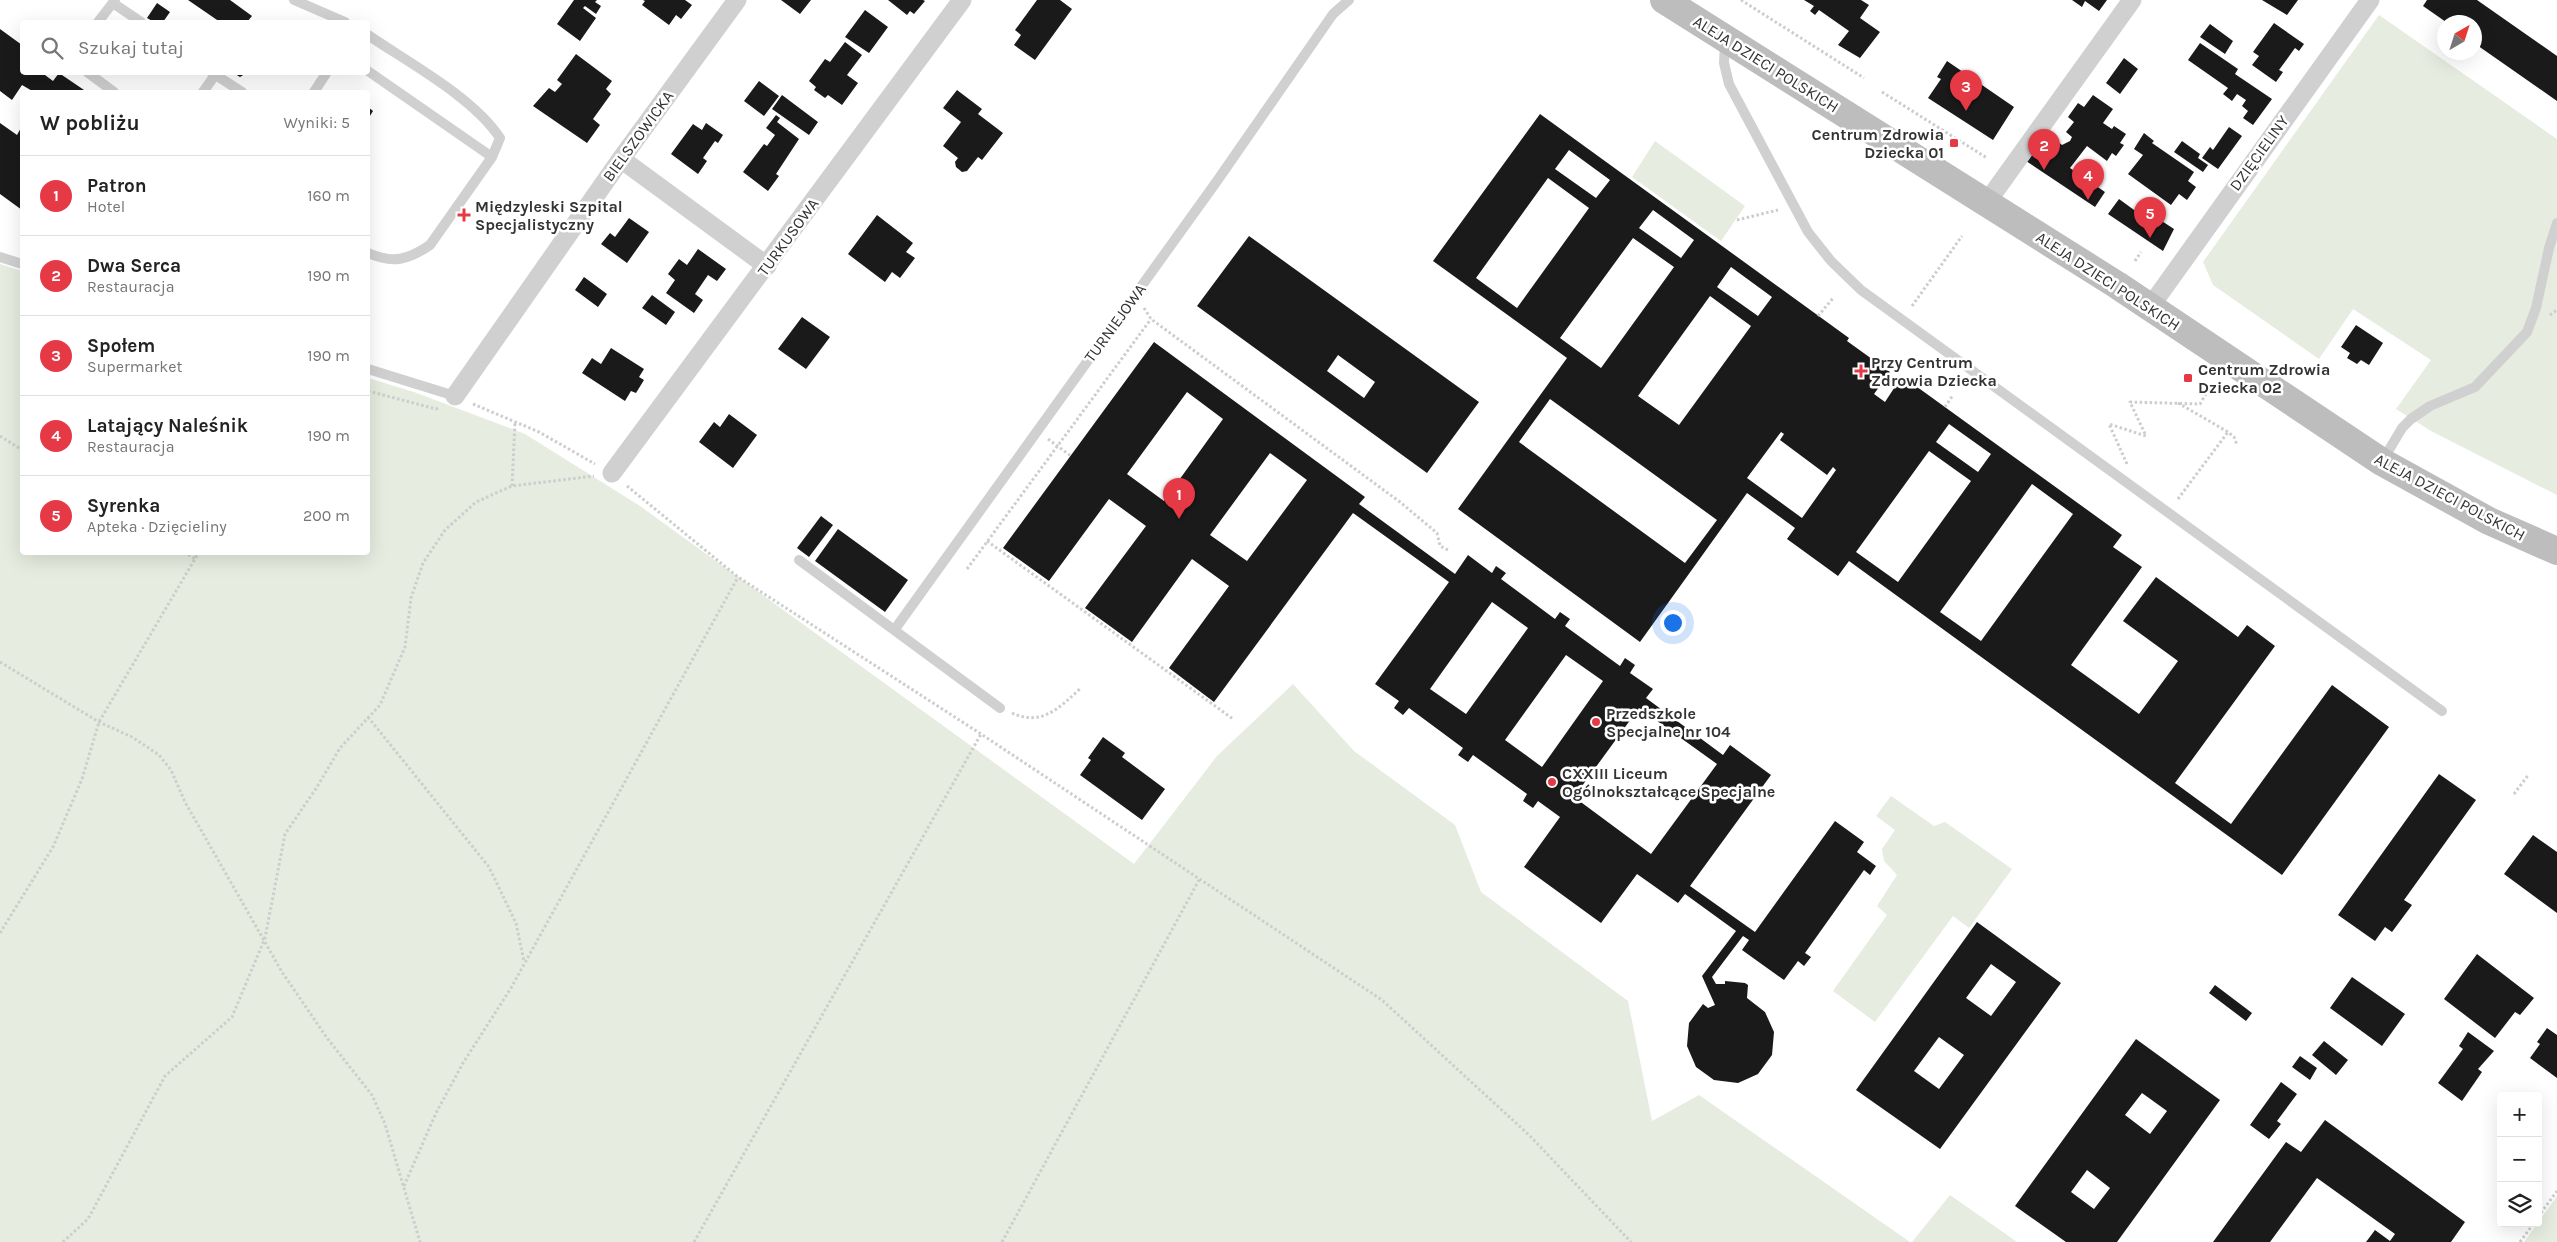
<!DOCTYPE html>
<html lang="pl">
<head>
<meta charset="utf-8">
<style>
  :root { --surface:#fff; --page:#f6f6f6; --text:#222; --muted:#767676; --line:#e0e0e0; --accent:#e63946 }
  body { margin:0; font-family:Karla,sans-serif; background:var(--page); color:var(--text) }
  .controls { position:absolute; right:15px; bottom:15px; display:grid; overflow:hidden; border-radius:5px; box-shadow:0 5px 20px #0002 }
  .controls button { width:45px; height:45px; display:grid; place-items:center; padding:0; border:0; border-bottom:1px solid var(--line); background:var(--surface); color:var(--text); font:25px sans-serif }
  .compass { position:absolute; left:2437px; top:15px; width:45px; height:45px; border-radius:50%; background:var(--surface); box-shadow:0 5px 20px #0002; rotate:39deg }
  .you { position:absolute; left:1672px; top:622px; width:18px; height:18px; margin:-12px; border:4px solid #fff; border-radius:50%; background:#1a73e8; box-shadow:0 0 0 8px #1a73e833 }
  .badge { display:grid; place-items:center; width:32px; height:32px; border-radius:50%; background:var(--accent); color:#fff; font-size:16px; font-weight:700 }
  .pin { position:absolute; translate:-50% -41px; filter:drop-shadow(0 1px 2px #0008) }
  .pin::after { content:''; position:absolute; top:26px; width:18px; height:15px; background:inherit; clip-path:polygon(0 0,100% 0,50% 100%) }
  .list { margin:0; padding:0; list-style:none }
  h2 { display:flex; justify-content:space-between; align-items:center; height:65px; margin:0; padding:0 20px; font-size:21px }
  h2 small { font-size:16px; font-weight:400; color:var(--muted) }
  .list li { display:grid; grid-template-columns:32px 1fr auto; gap:15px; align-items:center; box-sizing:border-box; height:80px; padding:0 20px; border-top:1px solid var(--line) }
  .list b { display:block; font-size:19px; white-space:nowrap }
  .list p { margin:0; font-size:16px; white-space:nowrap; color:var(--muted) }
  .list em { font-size:16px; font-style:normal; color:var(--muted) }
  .icon { flex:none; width:28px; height:28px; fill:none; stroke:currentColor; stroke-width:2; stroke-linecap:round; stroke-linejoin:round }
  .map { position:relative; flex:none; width:2557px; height:1242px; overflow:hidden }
  .search { position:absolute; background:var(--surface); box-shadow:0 5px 20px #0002; left:20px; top:20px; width:350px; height:55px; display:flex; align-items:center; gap:12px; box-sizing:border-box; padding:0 18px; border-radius:5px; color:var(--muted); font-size:19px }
  .panel { position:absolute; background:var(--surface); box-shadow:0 5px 20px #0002; left:20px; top:90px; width:350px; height:465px; border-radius:5px }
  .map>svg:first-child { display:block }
  .green { fill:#e6ecdf }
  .building { fill:#1a1a1a; fill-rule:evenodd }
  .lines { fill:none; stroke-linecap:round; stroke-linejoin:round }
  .path { stroke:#cdcdcd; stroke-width:3; stroke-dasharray:2.5 2.5; stroke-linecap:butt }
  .lane { stroke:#d0d0d0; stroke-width:10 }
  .street { stroke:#d0d0d0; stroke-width:19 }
  .secondary { stroke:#bdbdbd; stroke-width:28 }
  .poi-dot { fill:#e63946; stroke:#fff; stroke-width:2 }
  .labels { text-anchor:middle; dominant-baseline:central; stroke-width:5; stroke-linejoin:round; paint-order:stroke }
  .street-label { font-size:16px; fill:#333; stroke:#fff }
  .poi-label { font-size:16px; font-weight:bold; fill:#333; stroke:#fff; text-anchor:start }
</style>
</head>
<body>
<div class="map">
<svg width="2557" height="1242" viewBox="0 0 2557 1242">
  <rect width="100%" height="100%" fill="#fff"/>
  <path class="green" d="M2379,15l178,124v356l-126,-64 -35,-22 35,-49 -78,-51 -34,50 -106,-74 -10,-23z
    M1655,141l90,65 -24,35 -89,-64z
    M0,264l22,7v281h346v-174l46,14 111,42 115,72 494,358 83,-108 76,-72 61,67 101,74 26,67 147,109 24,120 47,-26 211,147h-1910z
    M1891,796l43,30 11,-4 67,47 -43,59 -16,-12 -78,106 -42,-31 54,-76 -10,-9 20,-31 -13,-14 -2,-12 13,-19 -19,-14z
    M1950,1195l67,47h-105z
    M2557,1196v46h-33z"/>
  <path class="building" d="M188,0h42l22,16 -5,6h-27z
    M574,0h23l-2,2 6,4 -5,8 -11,-8 -2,2 13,10 -16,23 -23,-17z
    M643,0h42l7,5 -11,14 -5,-4 -7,10 -27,-20 3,-4z
    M781,0h30l-11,14z
    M888,0h35l2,1 -11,13 -4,-3 -3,4z
    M1037,0h23l12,9 -37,51 -21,-15 7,-10 -6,-5z
    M1804,0h57l8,5 -9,13 20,14 -20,26 -22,-13 11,-14 -30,-21 -4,5 -5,-4 4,-5z
    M2072,0h35l-8,11 -14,-10 -3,6z
    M2262,0h36l-11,15z
    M2427,0h50l80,56v45l-83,-58v-21h-28l-23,-16z
    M157,3l13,9 -7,10h-9l-7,-4z
    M865,10l23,17 -19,26 -24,-16z
    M2274,23l30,21 -5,7 -4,-3 -16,22 4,2 -7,10 -24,-17 7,-9 -6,-4z
    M2210,24l23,17 -8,13 -25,-17z
    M0,29l22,16v27h19l12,9 6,-8 28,19h-53l-12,-7 -10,15 -12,-9z
    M845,42l17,13 -15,20 11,8 -16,22 -14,-10 -3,3 -11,-8 2,-3 -7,-6 16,-22 5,3z
    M2200,43l38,26 -3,5 37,25 -19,26 -10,-7 5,-7 -6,-5 4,-6 -9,-6 -5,7 -9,-7 5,-6 -40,-28z
    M576,54l36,27 -6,8 5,5 -18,25 7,6 -13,18 -54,-37 16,-18 6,4 7,-8 -5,-4z
    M2124,58l14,11 -18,25 -14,-11z
    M1947,61l67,46 -21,33 -65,-42 13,-19 -4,-2z
    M232,72h16l-8,5z
    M759,81l20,15 -15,20 -20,-15z
    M957,90l25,19 -4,5 25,19 -21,27 -4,-3 -11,14 -5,1 -6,-5 -1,-5 3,-4 -15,-12 18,-24 -18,-14z
    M782,95l36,27 -9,13 -37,-26z
    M2093,95l20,14 -10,14 9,6 2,-3 12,8 -6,9 4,2 -8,11 -4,-3 -5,8 -20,-15 -17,22 35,24 -10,15 -69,-46 20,-28 16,12 8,-4 2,-4 -6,-5 8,-10 -6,-5 10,-14 6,4z
    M368,107l5,4 -5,8z
    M1540,114l309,224 -2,3 43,31 -16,22 11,8 17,-26 220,159 -9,12 29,20 -71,98 68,49 39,-53 -55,-40 33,-44 82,60 9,-12 28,21 -100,137 56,41 101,-139 57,42 -107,148 -433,-314 -11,15 -51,-37 8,-11 -48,-35 -107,149 -182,-133 109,-151 -134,-97zM1569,150l41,30 -14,18 -41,-29zM1548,178l41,30 -72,100 -41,-30zM1653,210l41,30 -13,18 -42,-30zM1633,238l41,29 -73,101 -41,-30zM1731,267l41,30 -14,19 -41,-29zM1710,296l41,30 -72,99 -41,-29zM1550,399l167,121 -32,43 -166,-121zM1949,424l42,30 -13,18 -42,-30zM1781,432l3,2 -4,6 47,35 6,-8 3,3 -34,48 -55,-40zM1929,451l42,30 -73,101 -42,-30zM2032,484l41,30 -92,127 -41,-29z
    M776,115l4,3 -3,4 22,17 -23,35 3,2 -11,15 -25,-19 21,-28 3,2 8,-11 -9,-7z
    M0,123l17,12 5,-9v84l-22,-16z
    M706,123l17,12 -5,8 -3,-2 -12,17 4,3 -9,13 -27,-20 22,-30 9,6z
    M2229,127l13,9 -24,33 -16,-11 8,-11 3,3z
    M2144,133l10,8 -2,2 42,29 -6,9 8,6 -9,13 -8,-6 -8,11 -43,-31 15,-19 -9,-6z
    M2182,141l18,13 -2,4 10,7 -5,7 -29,-20z
    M2119,199l22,16 4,-5 29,19 -11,22 -55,-37z
    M877,215l36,28 -7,9 9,6 -15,20 -8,-6 -7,10 -37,-28z
    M629,218l20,14 -22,31 -26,-19 9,-11 5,4z
    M1249,236l230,166 -52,71 -230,-167zM1338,355l37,27 -11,16 -37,-27z
    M698,249l28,20 -9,12 -9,-6 -13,19 8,6 -9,13 -28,-20 9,-13 -7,-6 11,-15 8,6z
    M584,277l23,17 -9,13 -23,-17z
    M652,295l23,17 -9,13 -24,-17z
    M802,317l28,20 -24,32 -28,-20z
    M2356,325l27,18 -14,22 -8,-5 -4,4 -10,-6 3,-5 -9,-6z
    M1154,342l211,155 -6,7 96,70 13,-19 24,18 4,-7 10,7 -5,6 54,40 5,-7 10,7 -5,7 55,40 5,-8 10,7 -5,8 23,16 -7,9 77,57 7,-10 41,30 -81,111 65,46 80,-111 29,21 -7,10 19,14 -6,9 -6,-5 -59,83 6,4 -7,9 -6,-5 -14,19 -42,-30 7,-10 -6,-4 -31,41 4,7h9v-3l20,2 3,2 -1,13 18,14 9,20 -2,23 -14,19 -20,9 -24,-3 -18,-13 -9,-21 2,-23 14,-19 5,4 7,-3 -13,-29 34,-45 -51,-37 -7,9 -41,-29 -36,49 -77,-56 36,-50 -22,-16 -5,7 -10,-7 4,-7 -54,-39 -5,7 -10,-7 5,-7 -54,-40 -6,7 -9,-7 5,-7 -24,-17 74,-102 -96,-69 -139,189 -45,-34 60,-82 -37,-27 -60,83 -47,-34 61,-82 -37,-27 -60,82 -46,-33zM1187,392l36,27 -59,82 -37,-27zM1270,453l37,27 -60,81 -37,-26zM1492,602l36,26 -62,86 -36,-25zM1566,655l37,26 -61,86 -37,-27zM1639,708l78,56 -66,90 -77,-57z
    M611,348l33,21 -5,8 5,3 -8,13 -5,-2 -6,10 -43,-28 10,-15 9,6z
    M729,414l28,21 -24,33 -34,-26 15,-20 6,5z
    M821,516l12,9 -24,32 -12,-9z
    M838,529l70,51 -23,32 -70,-51z
    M1103,737l22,16 -3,4 43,32 -23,31 -62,-45 11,-15 -3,-2z
    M2439,774l37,26 -72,100 8,5 -20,27 -7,-5 -10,14 -37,-26z
    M2533,835l24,17v61l-53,-39z
    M1977,922l84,61 -121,166 -84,-59zM1991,964l25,18 -25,34 -25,-18zM1939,1037l25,18 -25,34 -25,-18z
    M2477,954l57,44 -14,17 -5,-3 -20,26 -51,-39z
    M2352,977l53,37 -23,32 -52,-38z
    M2215,985l37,28 -6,8 -37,-28z
    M2547,1028l10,7v43l-27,-20 10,-14 -3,-2z
    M2468,1032l26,19 -16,18 4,3 -20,29 -24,-18 25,-34 -4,-3z
    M2136,1039l84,61 -103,142h-51l-51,-36zM2142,1093l25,18 -17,23 -25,-19zM2087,1170l23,18 -16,21 -23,-17z
    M2324,1041l24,19 -12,15 -24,-20z
    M2300,1056l17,12 -7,12 -18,-13z
    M2281,1082l16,12 -20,27 4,3 -12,15 -19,-14z
    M2325,1120l140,102 -14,20h-85l9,-12 15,11 5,-7 -78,-56 -47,64h-57l73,-100 15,10z"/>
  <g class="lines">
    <path class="path" d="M1741,0l123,78
      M1882,92l105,66
      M1737,220l41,-10
      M2135,261l6,-9
      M1912,306l50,-70
      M1144,308l7,11 249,183 37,31 3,13 8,4
      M2550,315l7,-5
      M1818,316l16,-19
      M368,391l68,18 4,-2
      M2178,403l50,29 6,5 3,8
      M473,404l66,28 56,32
      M1945,407l8,-12
      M0,436l22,14
      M1048,439l23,17
      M2127,464l-18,-40 37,12 -16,-34 70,2 10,-17
      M512,486l3,-64
      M627,486l111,91 243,157 401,266 147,135 102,107
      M2178,499l50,-67
      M987,541l246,178
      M184,552l11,7
      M967,569l184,-250
      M0,662l99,60 33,15 27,18 12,15 14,32 97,170 45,66 45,57 13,29 35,118
      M1012,713c30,14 48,-6 69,-25
      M368,717l121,150 27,56 8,39
      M2514,794l15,-20
      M0,933l53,-86 29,-68 17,-57 100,-170
      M404,1186l32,-73 27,-50 48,-75 227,-411
      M2538,1217l19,-26
      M63,1242l25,-23 77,-143 67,-59 33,-79 20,-104 32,-47 23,-39 40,-43 25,-58 6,-49 12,-35 22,-33 31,-28 36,-16 82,-10
      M694,1242l287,-508
      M1002,1242l197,-362
      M2520,1242l14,-19"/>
    <path class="lane" d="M294,0l51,22
      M113,3l28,19
      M98,22l17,-22
      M368,35c41,28 105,62 132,103l-8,19 -62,88c-22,15 -37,19 -62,8
      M1725,42l-1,21 5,21 79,148 23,29 30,29 581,421
      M368,71l124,86
      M87,72l27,20
      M211,72l31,20
      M203,92l12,-17
      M314,92l13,-20
      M0,257l22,7
      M368,369l87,27
      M2383,460l19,-32 9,-9 19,-13 45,-19 52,-55 9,-24 13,-60 8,-25
      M799,560l201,148
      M895,629l322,-448 116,-167 16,-14"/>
    <path class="street" d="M621,159l146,107
      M1987,202l145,-202
      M2150,307l220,-307
      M455,396l166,-237 116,-159
      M612,473l350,-473"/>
    <path class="secondary" d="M1664,0l453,285 265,177 107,59 68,30"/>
  </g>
  <g class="poi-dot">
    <rect x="1949" y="138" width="10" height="10" rx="2.5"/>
    <path d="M461.5 207.5h5v5h5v5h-5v5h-5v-5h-5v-5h5z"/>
    <path d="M1858.5 363.5h5v5h5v5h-5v5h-5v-5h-5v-5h5z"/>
    <rect x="2183" y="373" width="10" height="10" rx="2.5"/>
    <circle cx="1596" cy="722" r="5"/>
    <circle cx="1552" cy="782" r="5"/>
  </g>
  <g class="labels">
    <g class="street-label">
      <text transform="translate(1766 64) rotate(32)">ALEJA DZIECI POLSKICH</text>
      <text transform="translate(638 136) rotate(-54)">BIELSZOWICKA</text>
      <text transform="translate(2259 153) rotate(-54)">DZIĘCIELINY</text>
      <text transform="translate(788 237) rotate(-54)">TURKUSOWA</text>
      <text transform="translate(2108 281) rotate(33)">ALEJA DZIECI POLSKICH</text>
      <text transform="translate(1115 323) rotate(-54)">TURNIEJOWA</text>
      <text transform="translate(2450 497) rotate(28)">ALEJA DZIECI POLSKICH</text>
    </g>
    <g class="poi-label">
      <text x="1944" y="134" text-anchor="end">Centrum Zdrowia<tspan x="1944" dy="18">Dziecka 01</tspan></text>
      <text x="475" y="206">Międzyleski Szpital<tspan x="475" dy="18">Specjalistyczny</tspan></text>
      <text x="1871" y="362">Przy Centrum<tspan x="1871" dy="18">Zdrowia Dziecka</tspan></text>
      <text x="2198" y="369">Centrum Zdrowia<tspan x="2198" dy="18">Dziecka 02</tspan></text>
      <text x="1606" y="713">Przedszkole<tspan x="1606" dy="18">Specjalne nr 104</tspan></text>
      <text x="1562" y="773">CXXIII Liceum<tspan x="1562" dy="18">Ogólnokształcące Specjalne</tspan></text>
    </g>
  </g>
</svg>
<div class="controls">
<button>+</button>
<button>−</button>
<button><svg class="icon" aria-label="layers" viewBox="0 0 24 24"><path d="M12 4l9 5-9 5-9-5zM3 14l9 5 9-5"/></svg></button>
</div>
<svg class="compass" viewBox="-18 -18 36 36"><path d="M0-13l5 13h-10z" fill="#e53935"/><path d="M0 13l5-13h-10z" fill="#767676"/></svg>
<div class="you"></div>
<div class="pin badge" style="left:1179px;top:519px">1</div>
<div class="pin badge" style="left:2044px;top:170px">2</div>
<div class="pin badge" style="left:1966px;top:111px">3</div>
<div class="pin badge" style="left:2088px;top:200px">4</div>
<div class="pin badge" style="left:2150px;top:238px">5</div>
<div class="search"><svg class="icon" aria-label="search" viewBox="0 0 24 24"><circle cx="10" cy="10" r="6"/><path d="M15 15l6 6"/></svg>Szukaj tutaj</div>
<section class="panel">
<h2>W pobliżu<small>Wyniki: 5</small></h2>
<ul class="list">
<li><span class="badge">1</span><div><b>Patron</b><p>Hotel</p></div><em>160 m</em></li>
<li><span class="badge">2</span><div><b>Dwa Serca</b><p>Restauracja</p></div><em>190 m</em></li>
<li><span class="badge">3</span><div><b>Społem</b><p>Supermarket</p></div><em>190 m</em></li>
<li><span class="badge">4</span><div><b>Latający Naleśnik</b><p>Restauracja</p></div><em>190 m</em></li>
<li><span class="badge">5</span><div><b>Syrenka</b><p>Apteka · Dzięcieliny</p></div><em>200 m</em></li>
</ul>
</section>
</div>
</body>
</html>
